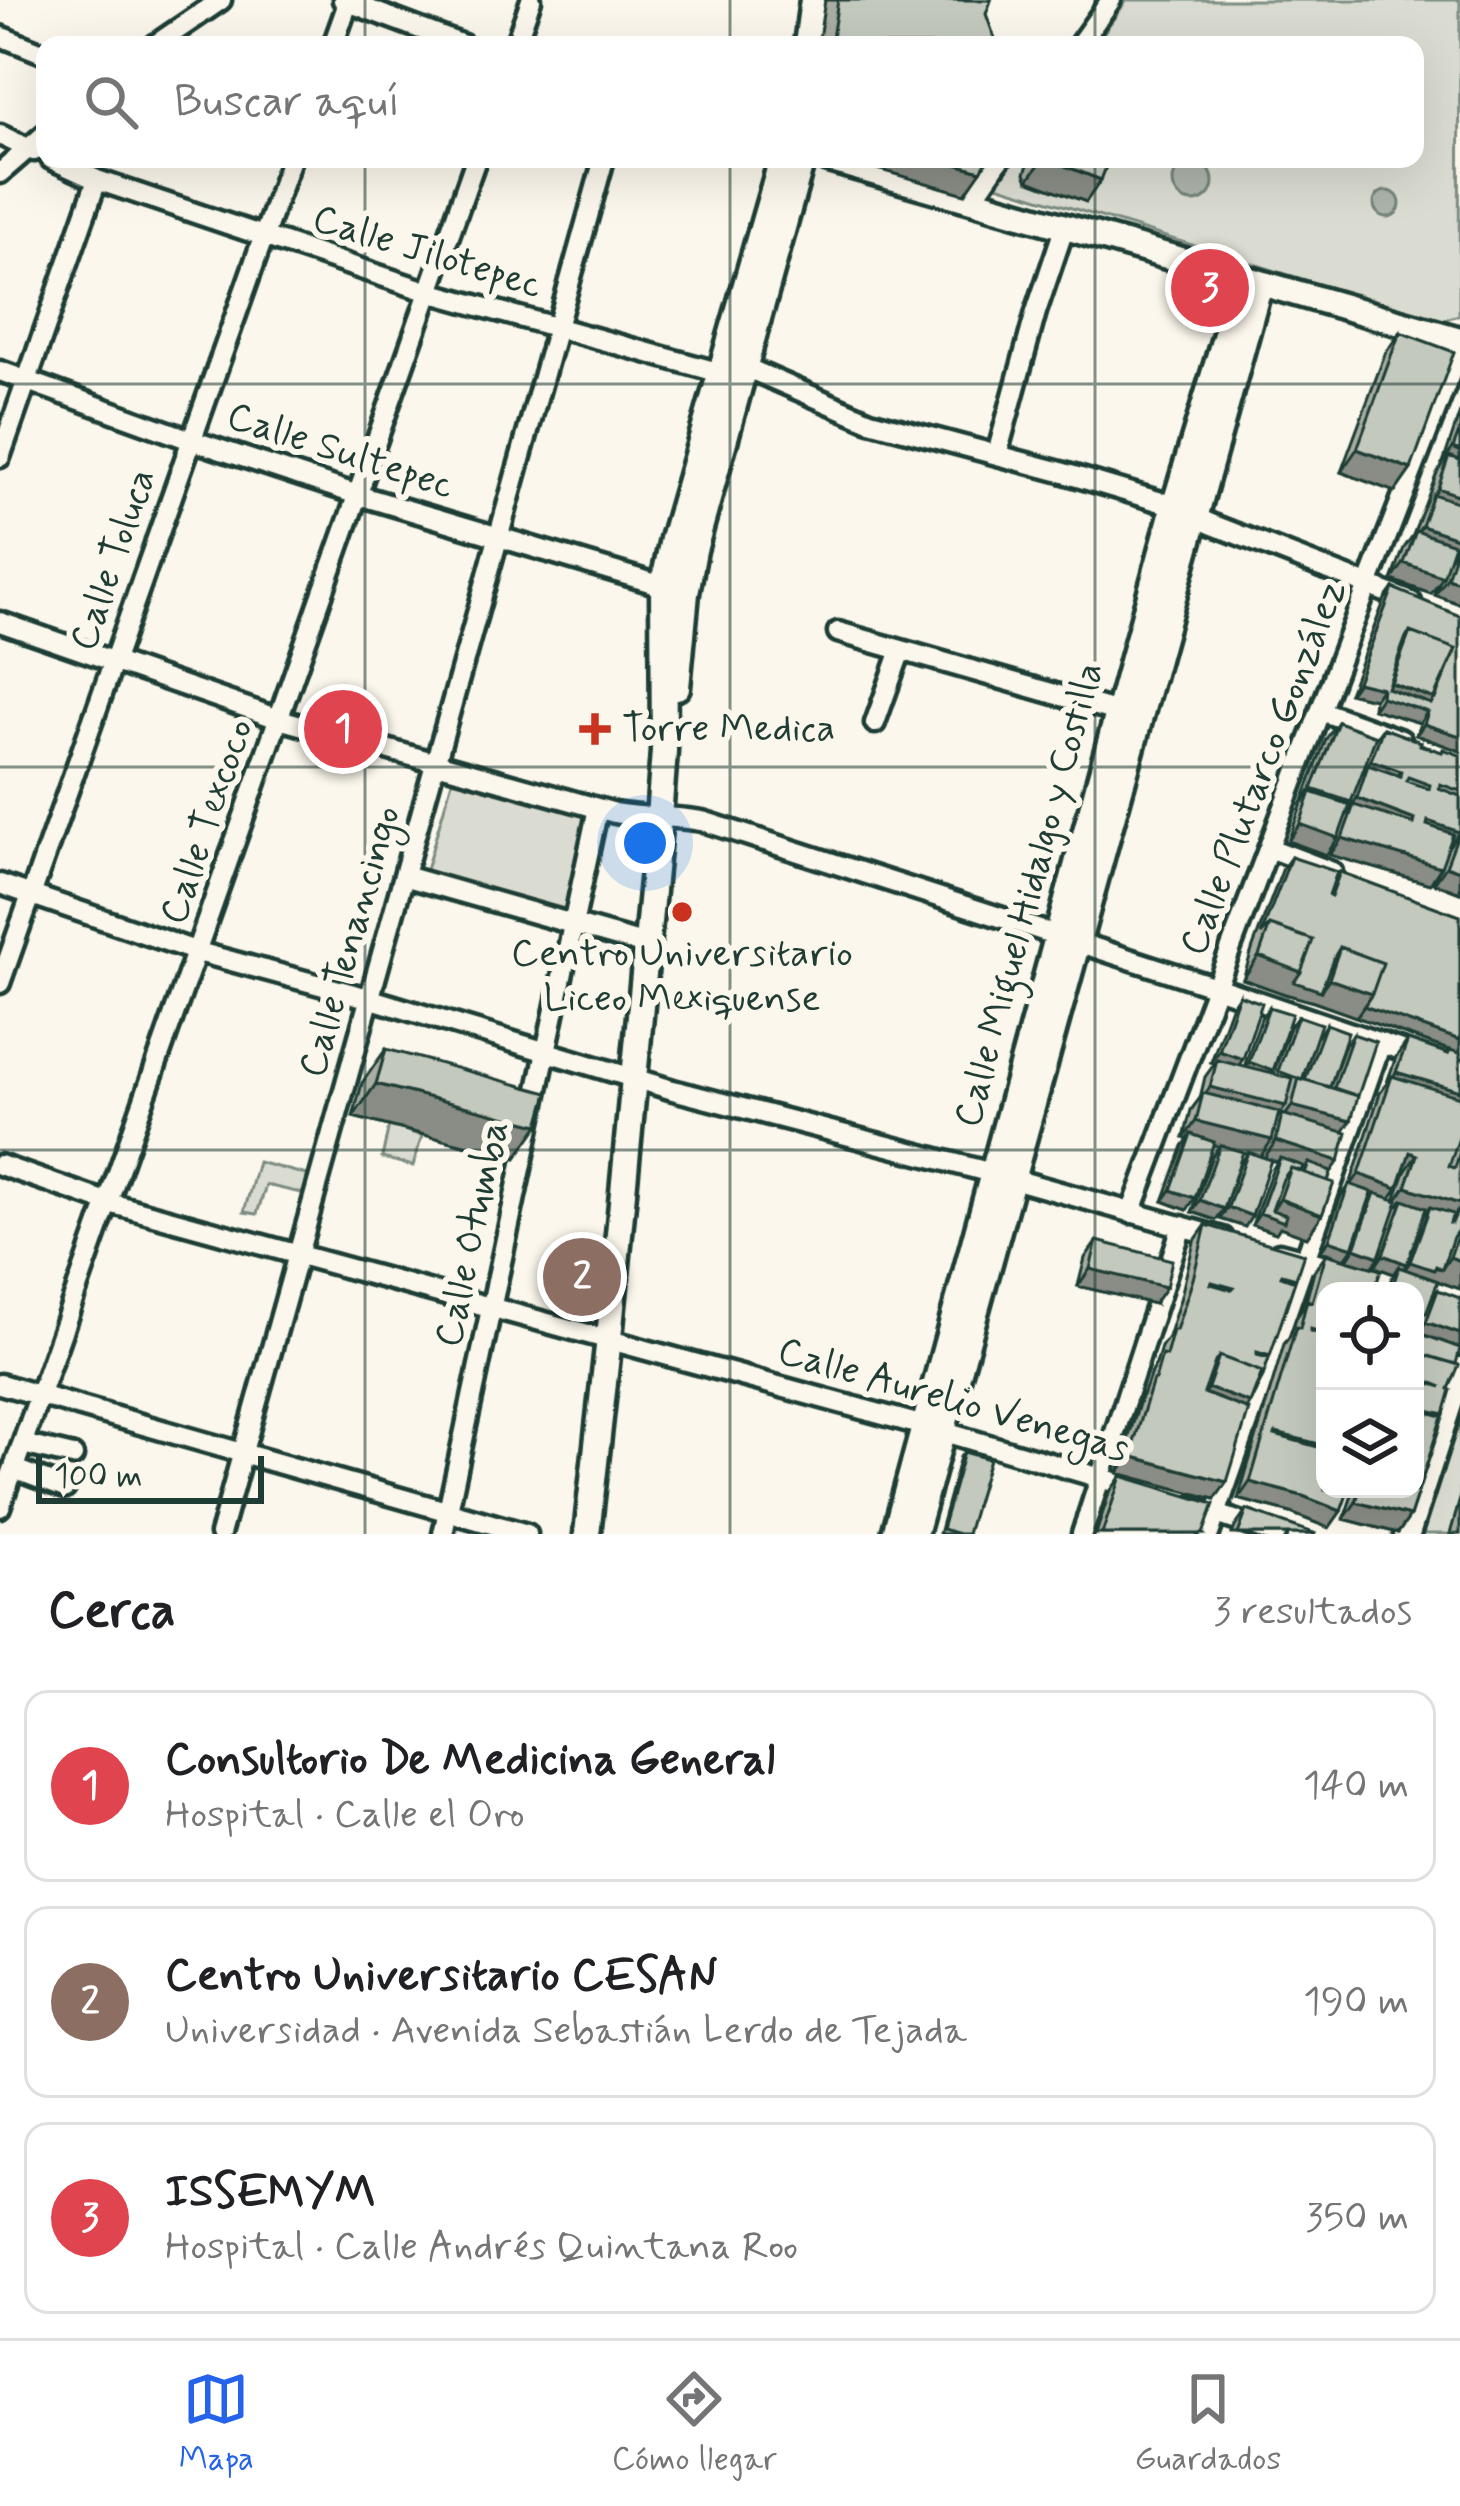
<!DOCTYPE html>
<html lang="es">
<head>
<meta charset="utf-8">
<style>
  :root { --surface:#fff; --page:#f2f2f2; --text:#202124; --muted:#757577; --line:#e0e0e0; --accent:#2563eb }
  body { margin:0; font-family:Mynerve,sans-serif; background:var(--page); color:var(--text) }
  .controls { position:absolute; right:36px; bottom:36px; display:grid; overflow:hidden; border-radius:24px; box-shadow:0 12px 48px #0002 }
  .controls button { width:108px; height:108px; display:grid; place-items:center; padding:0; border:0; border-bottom:3px solid var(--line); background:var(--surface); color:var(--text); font:60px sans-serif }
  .scale { position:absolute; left:36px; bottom:30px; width:228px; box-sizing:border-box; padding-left:12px; border:6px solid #1f3d34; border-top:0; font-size:33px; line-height:42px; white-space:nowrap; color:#1f3d34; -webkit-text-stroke:9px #fbf7ec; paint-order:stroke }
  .you { position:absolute; left:645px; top:843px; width:42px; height:42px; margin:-30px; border:9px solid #fff; border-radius:50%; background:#1a73e8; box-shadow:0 0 0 18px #1a73e833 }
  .badge { display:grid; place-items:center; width:78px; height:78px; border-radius:50%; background:var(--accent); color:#fff; font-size:39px; font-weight:700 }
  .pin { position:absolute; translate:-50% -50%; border:6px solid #fff; box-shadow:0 3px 12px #0006 }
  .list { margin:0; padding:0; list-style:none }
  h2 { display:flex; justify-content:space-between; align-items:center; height:156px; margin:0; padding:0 48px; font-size:51px }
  h2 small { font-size:39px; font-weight:400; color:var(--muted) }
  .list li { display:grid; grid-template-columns:78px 1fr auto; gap:36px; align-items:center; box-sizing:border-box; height:192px; margin:0 24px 24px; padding:0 24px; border:3px solid var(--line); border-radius:24px }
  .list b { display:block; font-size:45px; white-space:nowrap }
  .list p { margin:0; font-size:39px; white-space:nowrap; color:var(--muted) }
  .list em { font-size:39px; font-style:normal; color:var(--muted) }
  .icon { flex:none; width:66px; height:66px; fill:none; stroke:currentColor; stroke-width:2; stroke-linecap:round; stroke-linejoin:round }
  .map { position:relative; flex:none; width:1460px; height:1534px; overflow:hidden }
  .search { position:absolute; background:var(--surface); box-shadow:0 12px 48px #0002; left:36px; right:36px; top:36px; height:132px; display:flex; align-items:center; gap:30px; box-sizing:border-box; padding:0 42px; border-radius:24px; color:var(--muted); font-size:45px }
  .sheet { height:804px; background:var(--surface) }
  nav { display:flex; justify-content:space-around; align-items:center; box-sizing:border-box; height:168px; border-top:3px solid var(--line); background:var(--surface); font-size:33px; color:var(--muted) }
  nav a { display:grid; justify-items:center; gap:6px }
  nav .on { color:var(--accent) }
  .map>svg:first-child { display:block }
  .green { fill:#dbdcd1; stroke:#7d8c82; stroke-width:3 }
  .water { fill:#adb4aa; stroke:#74847b; stroke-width:3 }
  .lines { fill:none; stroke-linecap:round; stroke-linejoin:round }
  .street-casing { stroke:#1f3d34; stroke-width:27 }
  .secondary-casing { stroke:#1f3d34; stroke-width:33 }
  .street { stroke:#fbf7ec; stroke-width:18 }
  .secondary { stroke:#fbf7ec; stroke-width:24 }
  .wall { fill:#a9ada3; stroke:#1f3d34; stroke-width:3; fill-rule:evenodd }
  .shaded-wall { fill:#898d85; stroke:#1f3d34; stroke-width:3 }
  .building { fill:#c4c9be; stroke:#1f3d34; stroke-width:3; fill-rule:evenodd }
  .grid { fill:none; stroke:#1f3d34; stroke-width:3; stroke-opacity:0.55 }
  .poi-dot { fill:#c8321e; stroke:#fbf7ec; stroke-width:4.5 }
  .labels { text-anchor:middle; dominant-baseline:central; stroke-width:12; stroke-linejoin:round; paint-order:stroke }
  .street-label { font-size:39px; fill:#1f3d34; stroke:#fbf7ec }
  .poi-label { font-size:39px; fill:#1f3d34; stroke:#fbf7ec; text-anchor:start }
</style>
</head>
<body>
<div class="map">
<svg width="1460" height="1534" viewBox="0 0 1460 1534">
  <rect width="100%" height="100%" fill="#fbf7ec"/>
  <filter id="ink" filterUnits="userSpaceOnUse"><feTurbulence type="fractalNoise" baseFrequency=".00833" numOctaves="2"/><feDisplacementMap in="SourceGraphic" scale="24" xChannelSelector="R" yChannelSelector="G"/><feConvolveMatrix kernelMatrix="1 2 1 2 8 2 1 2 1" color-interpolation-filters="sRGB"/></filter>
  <g filter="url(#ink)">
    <path class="green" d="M1127,0h333l-1,315 -20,6 -442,-136 18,-26h400v-114h-320z
      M454,774l139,37 -21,100 -83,-23 -2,2 -57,-14 5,-3 -9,-3z
      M389,1125l33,11 -9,30 -31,-8z
      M258,1162l53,14 -6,18 -39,-9 -9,29 -13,-2z
      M1460,1417v117h-37z"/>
    <path class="water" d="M1173 182a20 20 0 1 1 40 0a20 20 0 1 1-40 0Z
      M1374 204a13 13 0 1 1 26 0a13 13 0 1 1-26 0Z"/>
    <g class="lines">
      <g class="street-casing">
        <path id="street" d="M343,0l120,45
          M0,36l45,18
          M155,45l66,-45
          M333,45l15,-42
          M515,45l16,-45
          M1079,45l32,-45
          M0,135l34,16
          M51,159l46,21 332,112 292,81
          M0,173l45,-39
          M972,200l28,-41
          M745,367l125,54 191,51 104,31 46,21 200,78
          M0,371l191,69 167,55 305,91
          M997,454l39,-142 29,-86
          M0,457l97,-277
          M0,622l279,97 336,94c31,6 61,2 91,9l510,165 244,83
          M838,632l280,80
          M1321,711l80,29
          M875,723l26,-73
          M1269,848l63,24
          M404,876l242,69
          M0,884l198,68 170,46 305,92 319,83 231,65
          M0,983l291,-824
          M0,1165l106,37 818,224 214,63
          M1131,1213l219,-581 110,-284
          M1279,1253l130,34
          M0,1384l527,150
          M23,1444l50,12
          M14,1469l51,19
          M1193,1506l83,28
          M0,1507l476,-1348
          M220,1534l384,-1375
          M443,1534l155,-726
          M1082,1534l100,-308
          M1209,1534l172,-491"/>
      </g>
      <g class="secondary-casing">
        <path id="secondary" d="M807,45l6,-45
          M828,159l632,181
          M677,687l9,-94 8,-43 108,-391
          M587,1534l22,-196 50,-520 5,-67 -1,-165 10,-47 109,-380
          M895,1534l279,-1027 69,-229
          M914,1534l346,-1251
          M1407,1534l53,-164"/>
      </g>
      <use href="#street" class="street"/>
      <use href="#secondary" class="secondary"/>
    </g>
    <path class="wall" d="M825,0h166l-5,14 11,31h-179z
      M1030,159h79l-23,43 -58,-22 -3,-7z
      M1400,332l11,137 -16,23 -54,-20 44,-118z
      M1460,412v128l-10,18 8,-13 2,1v58l-25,-9 5,-14 -9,13 -39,-14 12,-32 9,-13 24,-62 5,-7z
      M1393,588l67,163 -44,-16 4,-12 -47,-14 1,-10 -25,-6 36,-94z
      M1338,722l37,17 8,-11 57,24 20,3v138l-26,-10 4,-11 -8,12 -100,-29 4,-11 -8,11 -38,-14 38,-102z
      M1291,857l43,24 6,-9 120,44v373l-23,-8 -7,20 8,-11 11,99 -5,25 -34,102 -12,17 -54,-14 10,-30h61v-198h-30l9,-17 -19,-7 2,-8 -52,32v198l16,22 -12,17 -38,-15 -53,-14 46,-155 6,-8 6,-18 9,-13 9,-34 12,-17 16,5 -21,-8 20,-55 9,-11 30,-92 6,-8 10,-28 12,-17 39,13 2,-3 -135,-48 -29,-8 -42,-15 10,-32 30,-79zM1403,1171l2,1 -10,28 -5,-2 8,-10z
      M1239,995v70l5,2 17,-49 8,-11 4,64 -2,3h2l17,-47 8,-11 20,20 8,-12 4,63 15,-42 8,-11 -9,97 -16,50 -6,34 -15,22 -27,-10 -4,6 -24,-8 20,-55 5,-8 -6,-2 -26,67 -25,-8 20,-55 8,-11 -7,-1 -17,57 -8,11 -24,-8 20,-56 7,-10 -6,-1 -26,65 -24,-9 20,-55 5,-7 -4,-1 7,-28 9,-12 5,-21 10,-14 -4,-1 20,-55z
      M386,1049l130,109 -163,-41 9,-34z
      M1206,1225l90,53 -34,101 -15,30 -32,90 -97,-26 23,-76 4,-7 6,-18 5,-8 5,-17 7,-10 13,-41 13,-54z
      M1097,1241l57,63 -76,-18 7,-28z
      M964,1452l3,82h-28l21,-77z
      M1121,1476l82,58h-107l13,-41z
      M1460,1499v35h-10z
      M1247,1510l69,24h-84l3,-7z"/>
    <path class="shaded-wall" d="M842,159h96l43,12 -16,23z
      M1043,159h5l53,21 -15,22 -58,-22z
      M1453,448l7,3v21l-11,-16 -8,9z
      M1357,449l54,20 -16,23 -54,-20z
      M1438,488l22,8v21l-27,-22z
      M1422,526l38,13 -12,18 -35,-19z
      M1404,563l39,14 -12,17 -39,-14z
      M1447,578l13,4v22l-25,-9z
      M1357,682l25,6 -8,11 -25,-6z
      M1391,683l44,16 -15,24 -47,-14z
      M1424,724l36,12v15l-44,-16z
      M1371,760l30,11 -11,17 -22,-23 -9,12z
      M1312,789l39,13 -12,17 -28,-27 -11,14z
      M1357,798l58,22 -12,18 -49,-33 -7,10h-2z
      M1428,821l31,11 -12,17 -31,-11z
      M1300,824l38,14 -12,17 -38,-14z
      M1342,838l99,29 -11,17 -100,-29z
      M1446,866l14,5v22l-26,-10z
      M1259,956l42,16 19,19 9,-12 43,15 -16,23 -42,-15 -29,-8 -42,-15z
      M1364,1006l96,34v14l-104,-37z
      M1219,1051l24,8 -8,12 -18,-11 -2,3 -4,-1z
      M1249,1062l24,9 -8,11 -24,-9z
      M1396,1072l64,19v20l-69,-31z
      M376,1084l163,41 -23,33 -163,-41z
      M1210,1087l76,19 -12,17 -73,-23z
      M1292,1106l59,15 -12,17 -59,-15z
      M1196,1121l76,19 -12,17 -71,-18 2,-5 -3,5 -4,-1z
      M1276,1141l63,20 -12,17 -18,-15 -6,7 -25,-7 2,-5 -3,4 -13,-4z
      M1410,1152l7,3 -12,17 -7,-3z
      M1359,1174l39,14 -12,17 -11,-12 -4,6 -24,-8z
      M1406,1187l54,17v21l-3,-13 -7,10 -20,-15 -5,7 -24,-8 2,-6 -4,6 -5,-2z
      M1171,1190l24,8 -8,12 -24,-9z
      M1280,1199l42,16 -15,22 -27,-10 -4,6 -24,-8 8,-12 8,3z
      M1200,1200l24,9 -8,11 -24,-8z
      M1228,1207l24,9 -7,11 -25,-8z
      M1329,1240l24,8 -8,11 -24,-8z
      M1355,1248l24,9 -8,11 -24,-8z
      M1383,1255l24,9 -8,11v-8l-5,7 -19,-7z
      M1450,1257l10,4v28l-31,-11 -27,-5 8,-11 32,7z
      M1090,1269l76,18 -12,17 -76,-18z
      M1426,1322l34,12v16l-41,-17 -4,5z
      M1208,1388l42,15 -15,23 -43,-16z
      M1325,1431v4l-18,26 -43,-11 12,-17z
      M1130,1456l97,26 -12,17 -97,-26z
      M1250,1482l53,14 38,15 -12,17 -38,-15 -53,-14z
      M1356,1502l54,14 -12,17 -54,-14z"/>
    <path class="building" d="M838,0h153l-5,14 11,31h-166z
      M938,159h50l-7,12z
      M1048,159h61l-8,21z
      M1400,332l54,20 -43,117 -54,-20z
      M1460,429v22l-7,-3z
      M1449,456l11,4v36l-22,-8z
      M1433,494l27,9v36l-38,-13z
      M1416,531l38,13 -11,33 -39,-14z
      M1458,545l2,1v36l-13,-4z
      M1393,588l67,28v120l-36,-12 4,-12 -47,-15 1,-9 -25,-6zM1410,632l46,17 -25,55 -44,-16 19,-51z
      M1410,632l46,17 -21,50 -44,-16z
      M1338,722l38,14 -25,66 -39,-13z
      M1383,728l38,14 -1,3 22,7 1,-3 17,6v36l-20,-7 -1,4 21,8v75l-14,-5 13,-34 -31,-11 -1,4 26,9 -12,33 -99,-29 12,-33 60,19 1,-4 -58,-22 11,-33 32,11 1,-5 -30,-11zM1408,777l22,8 -1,4 -23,-8z
      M1311,792l39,13 -12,33 -38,-14z
      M1291,857l46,15 -8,23 2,1 9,-24 120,44v124l-96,-34 8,-12 11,-31 -43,-16 -7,12 -12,32 -27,-9 7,-10 12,-32 -43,-15 -9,10z
      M1270,925l43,15 -12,32 -42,-16z
      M1340,947l43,16 -11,31 -43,-15z
      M1239,995l23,8 -19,56 -24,-8z
      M1269,1007l23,7 -19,57 -24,-9z
      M1298,1016l23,8 -19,56 -24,-9z
      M1326,1024l22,8 -18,55 -25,-7z
      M1353,1034l23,8 -18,54 -24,-8z
      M1408,1040l40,14 2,-4 10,3v38l-64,-19z
      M386,1049l162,44 -9,32 -163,-41z
      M1217,1060l76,19 -7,27 -76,-19z
      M1392,1076l68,21v38l-11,31 6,2 5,-16v52l-54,-17 11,-32 -7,-3 -12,36 -39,-14z
      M1299,1078l59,18 -7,25 -59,-15z
      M1203,1093l76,19 -7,28 -76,-19z
      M1282,1114l65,19 -8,28 -63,-20z
      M1191,1134l23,8 -19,56 -24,-8z
      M1220,1145l23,7 -19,57 -24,-9z
      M1248,1152l23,8 -19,56 -24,-9z
      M1280,1158l23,8 -2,5 -10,-3 -8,11 -11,31 14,5 -2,7 -24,-9z
      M1309,1163l22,8 -3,10 -23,-8z
      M1291,1168l43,15 -12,32 -42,-16z
      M1349,1184l23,8 -19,56 -24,-8z
      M1375,1193l23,8 -19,56 -24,-9z
      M1403,1200l23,8 -19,56 -24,-9z
      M1430,1207l23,7 -3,9h2l5,-11 3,1v14l-7,10 -11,32 -6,-3 -2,4 -24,-8z
      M1206,1225l98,29 -8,24 -14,-4 -1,2 14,5 -25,75 -13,-4v3l12,3 -7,21 -2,-1 2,-6 -43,-16 -4,6 -11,31 45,17 -22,72 -97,-26 23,-76h2l7,-25 4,1 7,-26h3l17,-51zM1212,1282l22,6 -2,2 -21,-6z
      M1460,1228v33l-10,-4z
      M1097,1241l75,19 -6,27 -76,-18z
      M1326,1254l55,16 -7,21h-49v42l-15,-4v2l15,5v95l-6,13 -43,-11 -1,2 46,13 4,-11v52h24l-8,22 -38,-15 -53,-14 46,-155 4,1 7,-28 5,2z
      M1399,1267l39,14 -12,32 -4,-1 -7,19v-40h-24z
      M1438,1290l22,8v36l-34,-12z
      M1419,1333l41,15 -4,16 -41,-12v-10z
      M1415,1352l44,13 -10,24 2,1 -7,24 -13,-3v2l11,3 -23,73 -4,-1v-109l27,8 -27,-11z
      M1219,1356l43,16 -12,31 -42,-15z
      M964,1452l25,7 -22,75h-8l-17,-5z
      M1121,1476l93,28 -11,30h-101z
      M1360,1489h47l11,3 -8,24 -54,-14z
      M1247,1510l69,24h-78z"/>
  </g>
  <path class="grid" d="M365,0v45M730,0v45M1095,0v45M365,159v1375M730,159v1375M1095,159v1375M0,384h1460M0,767h1460M0,1150h1460"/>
  <g class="poi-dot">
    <path d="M589 711h12v12h12v12h-12v12h-12v-12h-12v-12h12z"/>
    <circle cx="682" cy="912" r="12"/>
  </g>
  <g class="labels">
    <g class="street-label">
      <text transform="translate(427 253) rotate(17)">Calle Jilotepec</text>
      <text transform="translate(340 452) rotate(18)">Calle Sultepec</text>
      <text transform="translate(114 560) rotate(-71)">Calle Toluca</text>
      <text transform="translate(1264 768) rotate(-69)">Calle Plutarco González</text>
      <text transform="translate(208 822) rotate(-71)">Calle Texcoco</text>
      <text transform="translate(1030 895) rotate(-75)">Calle Miguel Hidalgo y Costilla</text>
      <text transform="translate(351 942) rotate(-74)">Calle Tenancingo</text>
      <text transform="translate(473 1234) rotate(-78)">Calle Otumba</text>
      <text transform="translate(953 1401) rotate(16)">Calle Aurelio Venegas</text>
    </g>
    <g class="poi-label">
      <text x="622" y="729">Torre Medica</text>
      <text x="682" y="954" text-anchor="middle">Centro Universitario<tspan x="682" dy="45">Liceo Mexiquense</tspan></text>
    </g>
  </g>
</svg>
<div class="controls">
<button><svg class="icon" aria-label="locate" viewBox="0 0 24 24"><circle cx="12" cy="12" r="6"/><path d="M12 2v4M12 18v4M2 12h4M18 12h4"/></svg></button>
<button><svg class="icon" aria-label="layers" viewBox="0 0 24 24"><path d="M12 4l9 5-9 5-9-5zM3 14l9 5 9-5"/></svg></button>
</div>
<div class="scale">100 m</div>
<div class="you"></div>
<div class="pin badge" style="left:343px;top:729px;background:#e0444e">1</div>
<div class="pin badge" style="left:582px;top:1277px;background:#8d6e63">2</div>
<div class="pin badge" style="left:1210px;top:288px;background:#e0444e">3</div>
<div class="search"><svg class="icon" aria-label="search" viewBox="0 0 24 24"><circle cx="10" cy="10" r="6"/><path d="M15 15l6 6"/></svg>Buscar aquí</div>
</div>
<section class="sheet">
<h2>Cerca<small>3 resultados</small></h2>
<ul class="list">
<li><span class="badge" style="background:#e0444e">1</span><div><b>Consultorio De Medicina General</b><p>Hospital · Calle el Oro</p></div><em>140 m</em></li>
<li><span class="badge" style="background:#8d6e63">2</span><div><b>Centro Universitario CESAN</b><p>Universidad · Avenida Sebastián Lerdo de Tejada</p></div><em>190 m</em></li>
<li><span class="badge" style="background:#e0444e">3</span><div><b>ISSEMYM</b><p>Hospital · Calle Andrés Quintana Roo</p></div><em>350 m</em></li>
</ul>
</section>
<nav>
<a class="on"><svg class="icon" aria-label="map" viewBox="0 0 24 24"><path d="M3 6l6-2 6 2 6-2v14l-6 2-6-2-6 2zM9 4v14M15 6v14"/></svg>Mapa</a>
<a><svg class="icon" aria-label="directions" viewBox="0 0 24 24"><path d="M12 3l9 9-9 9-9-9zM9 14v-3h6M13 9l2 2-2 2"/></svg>Cómo llegar</a>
<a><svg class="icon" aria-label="saved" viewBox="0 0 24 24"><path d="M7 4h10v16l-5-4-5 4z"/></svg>Guardados</a>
</nav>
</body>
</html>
